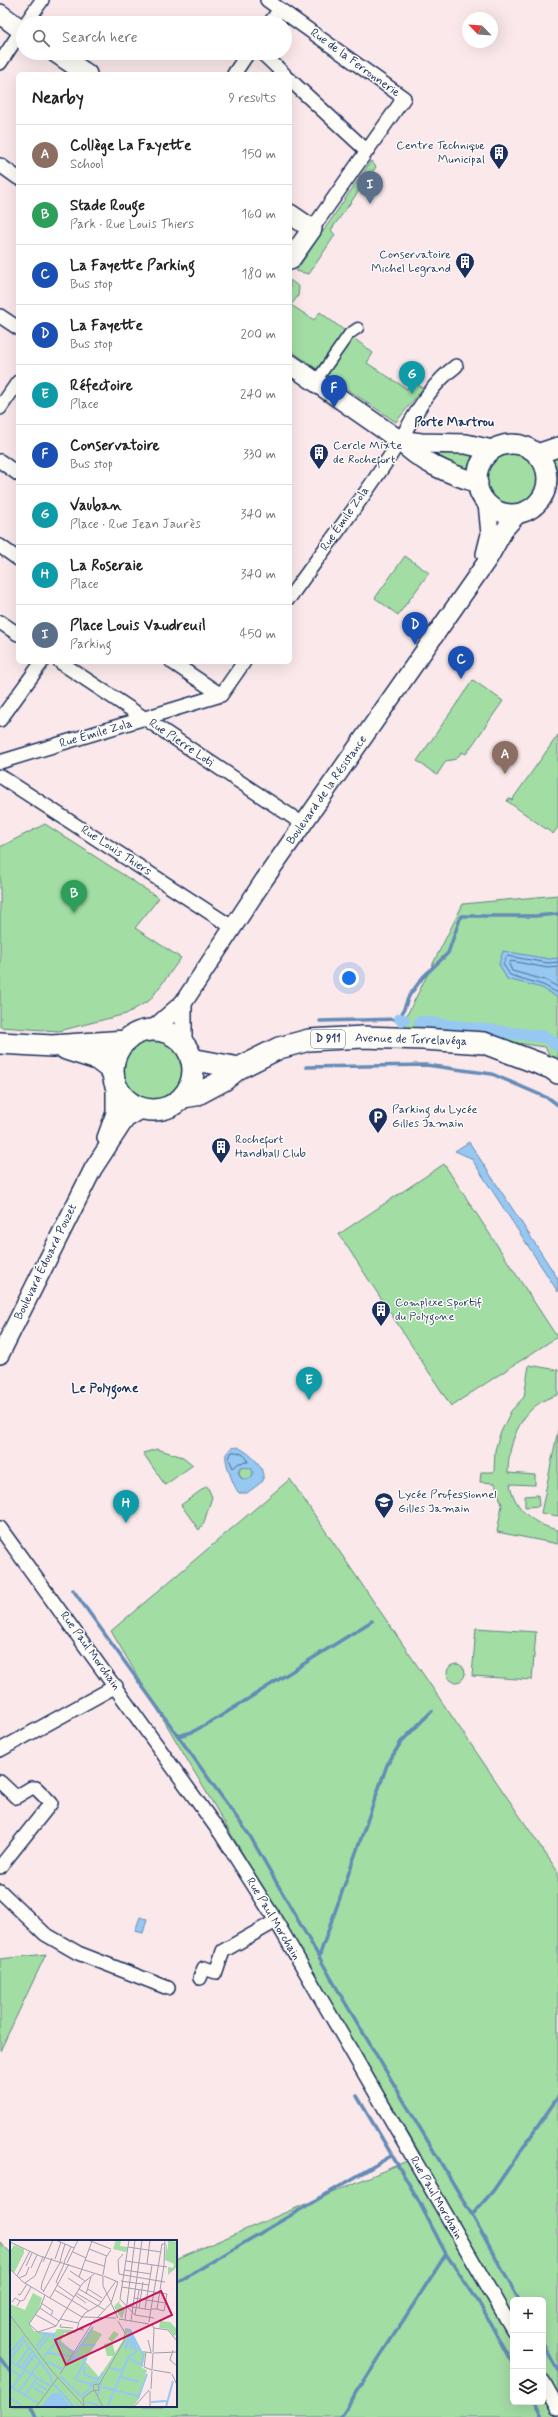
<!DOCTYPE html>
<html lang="en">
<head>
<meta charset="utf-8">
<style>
  :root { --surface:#fff; --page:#f6f6f6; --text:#222; --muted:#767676; --line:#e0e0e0; --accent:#1b2f5e }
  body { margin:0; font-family:Mynerve,sans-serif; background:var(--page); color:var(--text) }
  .controls { position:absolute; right:12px; bottom:12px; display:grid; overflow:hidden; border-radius:6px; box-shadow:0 4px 16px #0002 }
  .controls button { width:36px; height:36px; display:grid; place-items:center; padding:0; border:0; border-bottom:1px solid var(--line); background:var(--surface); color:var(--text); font:20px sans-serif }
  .compass { position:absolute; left:462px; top:12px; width:36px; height:36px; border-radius:50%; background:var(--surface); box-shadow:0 4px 16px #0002; rotate:295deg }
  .you { position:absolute; left:349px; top:978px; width:14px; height:14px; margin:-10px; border:3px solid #fff; border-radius:50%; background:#1a73e8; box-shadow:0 0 0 6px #1a73e833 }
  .badge { display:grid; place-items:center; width:26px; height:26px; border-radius:50%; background:var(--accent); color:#fff; font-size:13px; font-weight:700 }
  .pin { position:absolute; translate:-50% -33px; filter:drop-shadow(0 1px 2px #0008) }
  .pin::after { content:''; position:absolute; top:21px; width:14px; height:12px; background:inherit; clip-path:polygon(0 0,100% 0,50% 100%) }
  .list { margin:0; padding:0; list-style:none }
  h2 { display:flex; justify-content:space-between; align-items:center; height:52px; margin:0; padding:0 16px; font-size:17px }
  h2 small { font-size:13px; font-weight:400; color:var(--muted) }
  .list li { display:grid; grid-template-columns:26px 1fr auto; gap:12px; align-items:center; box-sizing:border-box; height:60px; padding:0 16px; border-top:1px solid var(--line) }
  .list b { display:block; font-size:15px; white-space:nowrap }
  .list p { margin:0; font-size:13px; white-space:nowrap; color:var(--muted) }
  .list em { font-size:13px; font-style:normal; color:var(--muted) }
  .icon { flex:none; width:22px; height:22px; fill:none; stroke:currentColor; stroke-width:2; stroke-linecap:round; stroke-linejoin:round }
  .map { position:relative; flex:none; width:558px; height:2417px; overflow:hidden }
  .search { position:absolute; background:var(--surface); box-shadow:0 4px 16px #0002; left:16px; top:16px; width:276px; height:44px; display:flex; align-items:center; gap:10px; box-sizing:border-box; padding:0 14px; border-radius:22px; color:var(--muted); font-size:15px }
  .panel { position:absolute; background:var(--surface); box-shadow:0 4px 16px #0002; left:16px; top:72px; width:276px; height:592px; border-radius:6px }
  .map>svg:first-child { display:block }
  .green { fill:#a2dda3; stroke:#5e8680; fill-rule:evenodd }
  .water { fill:#96c8f2; stroke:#658bb7; fill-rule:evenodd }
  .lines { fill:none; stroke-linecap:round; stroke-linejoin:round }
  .shore { stroke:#4c6c99; stroke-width:1 }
  .stream { stroke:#658bb7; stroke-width:3.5 }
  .canal { stroke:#96c8f2; stroke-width:12 }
  .pedestrian-casing { stroke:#1b2f5e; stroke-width:13 }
  .minor-casing { stroke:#1b2f5e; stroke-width:16 }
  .tertiary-casing { stroke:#1b2f5e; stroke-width:20 }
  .secondary-casing { stroke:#1b2f5e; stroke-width:22 }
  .primary-casing { stroke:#1b2f5e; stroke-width:24 }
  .pedestrian { stroke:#fdfcf7; stroke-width:10 }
  .minor { stroke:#fdfcf7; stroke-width:13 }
  .tertiary { stroke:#fdfcf7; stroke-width:17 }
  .secondary { stroke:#fdfcf7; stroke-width:19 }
  .primary { stroke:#fdfcf7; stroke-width:21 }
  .labels { text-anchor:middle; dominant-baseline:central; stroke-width:3; stroke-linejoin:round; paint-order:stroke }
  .shield { fill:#fdfcf7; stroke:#5f6c8c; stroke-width:1 }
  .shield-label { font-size:11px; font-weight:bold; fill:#1b2f5e }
  .street-label { font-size:12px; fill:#1b2f5e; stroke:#fdfcf7 }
  .poi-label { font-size:12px; fill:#1b2f5e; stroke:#fdfcf7; text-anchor:start }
  .neighbourhood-label { font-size:13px; font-weight:bold; fill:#1b2f5e; stroke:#fdfcf7 }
  .inset-river { fill:none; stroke:#96c8f2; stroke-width:2 }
  .inset-road { fill:none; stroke:#a19eb2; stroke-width:1 }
  .view { fill:#c2185b; fill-opacity:0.15; stroke:#c2185b; stroke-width:2 }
  .inset-edge { fill:none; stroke:#1b2f5e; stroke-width:2 }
</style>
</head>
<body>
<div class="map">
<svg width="558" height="2417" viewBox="0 0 558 2417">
  <rect width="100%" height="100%" fill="#fae8ea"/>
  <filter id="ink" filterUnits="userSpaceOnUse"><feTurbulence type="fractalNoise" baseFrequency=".025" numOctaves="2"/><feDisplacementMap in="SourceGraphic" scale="8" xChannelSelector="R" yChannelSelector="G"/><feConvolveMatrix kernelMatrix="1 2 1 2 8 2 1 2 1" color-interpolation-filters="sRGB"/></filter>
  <g filter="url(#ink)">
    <path class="green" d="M371,161l5,6 -45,63 4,5 -26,39 -13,-3z
      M290,280l9,7 -1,9 -7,9 23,15 6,-8 25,19 -28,38 -27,-19z
      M351,336l22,17 -6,10 40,26 5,-7 11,6 -27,34 -70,-47z
      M414,448l63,3 -7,12 -2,12z
      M485 479a27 27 0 1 1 54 0a27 27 0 1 1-54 0Z
      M558,452v29h-1l-2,-1v-10l-7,-13z
      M405,556l24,17 -31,42 -23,-17z
      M473,680l30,21 -37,53 -4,-2 -6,7 -10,2 -9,14 -20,-14z
      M558,735v92l-5,7 -46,-33 2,-3 3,2z
      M45,824l114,74 -24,30 46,30 -31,42 -24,14 -67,17 -59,-4v-180z
      M558,895v174l-13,-22 -144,-20 62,-123z
      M120 1070a34 34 0 1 1 68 0a34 34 0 1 1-68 0Z
      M444,1164l113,173 -106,69 -112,-172z
      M529,1365l29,5v25c-35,8 -50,45 -50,78l27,2v10l-25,-1c4,25 24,41 48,46v14l-61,-12 5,-27 -7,-22 -15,-1 1,-10h13l1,-22 5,-16 11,-23 13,-14z
      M558,1430v86l-17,-3z
      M157,1449l26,8 10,8 -28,20 -22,-32z
      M239 1473a7 7 0 1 1 14 0a7 7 0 1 1-14 0Z
      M290,1479l268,393v545h-558v-174l11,11v152h165v-147l245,-104 -310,-524zM513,2300h30v102h-30z
      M207,1486l5,11 -8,25 -5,8 -18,-25z
      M538,1495l1,11 -14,1v-11z
      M476,1628l60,4 -4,48 -60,-4z
      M447 1673a9 9 0 1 1 18 0a9 9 0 1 1-18 0Z
      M46,1954l-46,97v-92z"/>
    <path class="water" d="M503,951l46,8 9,-1v40l-16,-10 -35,-9 -8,-15z
      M469,1142l89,137v13l-87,-134 -16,-7z
      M238,1447c12,7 27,18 25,34l-16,12h-8c-5,-5 -15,-32 -13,-39l5,-6zM240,1467l11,1 2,4 -1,5 -6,3 -5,-2 -3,-6z
      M140,1917l7,2 -4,14 -8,-2z"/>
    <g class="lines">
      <path class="shore" d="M558,962l-10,1 -41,-7 -4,8 7,11 33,10 15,8
        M558,967l-10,1 -37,-7 -2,3 3,7 33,9 13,7
        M232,1452c6,-1 15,3 16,10l-9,1 -6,5 -4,-9z"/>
      <path class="stream" d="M320,1021l80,-2 9,-23 14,-19 25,-24 13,-37h74l23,-2
        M306,1067l120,-2 66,9 58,25 8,6
        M73,1590l177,246 93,163 129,216 47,85
        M178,1736l14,-4 24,-13 156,-98
        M320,1954l67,-189 14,-23 31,-31
        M357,2096l59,100 30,58 32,47 35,64
        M472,2215l21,-24 65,-94
        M176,2283l215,-127
        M543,2343l15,28
        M0,2358l11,15
        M534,2402l8,15
        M31,2406l5,11
        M341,2417l105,-163"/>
      <path class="canal" d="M400,1019l4,1
        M420,1022l125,15 13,9"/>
      <g class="pedestrian-casing">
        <path id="pedestrian" d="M316,381l33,-47 9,-6"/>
      </g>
      <g class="minor-casing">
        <path id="minor" d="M267,0l137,98 -92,131
          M26,23l16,-23
          M270,23l10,-14
          M262,53l22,21
          M0,63l23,-35
          M234,74l14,-21
          M290,80l77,71
          M0,165l18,13
          M0,316l18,12
          M0,408l18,-26
          M0,461l18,13
          M0,546l18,13
          M290,597c34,-48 71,-95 102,-144 20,-31 34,-65 64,-87
          M0,622l18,12
          M60,662l243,162
          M172,662l49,33
          M0,720l42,-58
          M0,762l221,-67 23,-33
          M0,776l232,151
          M0,1528l221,306 55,87 237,409
          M0,1750l116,-64
          M0,1782l16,15 15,-9h5l15,15 -51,64
          M0,1891l45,43 33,19 90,35
          M200,1978l4,-10 12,4 7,-21 53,-30
          M543,2381l15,27"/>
      </g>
      <g class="tertiary-casing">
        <path id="tertiary" d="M485,554l5,-20 -3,-31
          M183,1003v41
          M151,1031l32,-28 81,-123 225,-322 16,-29 14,-16
          M106,1138l9,-25v-29
          M0,1355l93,-186 28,-43 5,-7 17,-10"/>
      </g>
      <g class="secondary-casing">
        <path id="secondary" d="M0,14l23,17
          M56,53l31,21
          M290,214l22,15 -22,31
          M290,364l109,76c21,22 50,34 79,43
          M399,440l22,3 45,1 26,6
          M477 479a35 35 0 1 1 70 0a35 35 0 1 1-70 0Z
          M537,454l21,-7"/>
      </g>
      <g class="primary-casing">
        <path id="primary" d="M113 1070a40 40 0 1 1 80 0a40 40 0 1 1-80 0Z
          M0,1043l52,3 74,-5
          M66,1049l31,10 16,12
          M191,1059l48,9
          M183,1097l13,-2 28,-15 15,-12 40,-20 30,-8 54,-3 60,2 61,4 67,25 7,5"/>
      </g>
      <use href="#pedestrian" class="pedestrian"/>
      <use href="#minor" class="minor"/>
      <use href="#tertiary" class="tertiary"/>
      <use href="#secondary" class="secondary"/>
      <use href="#primary" class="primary"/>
    </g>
  </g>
  <defs>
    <g id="building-pin" transform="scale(1)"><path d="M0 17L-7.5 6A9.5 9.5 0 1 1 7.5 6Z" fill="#1b2f5e" stroke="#fdfcf7"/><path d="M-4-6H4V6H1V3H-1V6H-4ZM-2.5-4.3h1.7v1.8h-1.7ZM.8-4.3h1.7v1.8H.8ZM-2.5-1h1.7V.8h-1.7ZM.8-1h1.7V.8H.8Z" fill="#fff"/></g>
    <g id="parking-pin" transform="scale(1)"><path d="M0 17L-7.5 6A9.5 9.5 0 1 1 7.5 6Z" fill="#1b2f5e" stroke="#fdfcf7"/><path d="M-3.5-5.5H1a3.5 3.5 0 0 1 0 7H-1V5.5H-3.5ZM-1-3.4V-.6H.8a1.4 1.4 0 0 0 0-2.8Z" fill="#fff"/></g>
    <g id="school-pin" transform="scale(1)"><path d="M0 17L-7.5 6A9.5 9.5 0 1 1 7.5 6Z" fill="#1b2f5e" stroke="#fdfcf7"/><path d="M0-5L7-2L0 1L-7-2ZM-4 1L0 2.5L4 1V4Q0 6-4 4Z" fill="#fff"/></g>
  </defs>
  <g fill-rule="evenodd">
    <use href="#building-pin" x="499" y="153"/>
    <use href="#building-pin" x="465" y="262"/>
    <use href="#building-pin" x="319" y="453"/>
    <use href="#parking-pin" x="378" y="1117"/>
    <use href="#building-pin" x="221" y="1147"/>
    <use href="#building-pin" x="381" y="1310"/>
    <use href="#school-pin" x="384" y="1502"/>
  </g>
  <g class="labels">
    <rect class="shield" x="311" y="1030" width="34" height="18" rx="3"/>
    <g class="shield-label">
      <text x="328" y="1039">D 911</text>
    </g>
    <g class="street-label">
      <text transform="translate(355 63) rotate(36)">Rue de la Ferronnerie</text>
      <text transform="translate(345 519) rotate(-55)">Rue Émile Zola</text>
      <text transform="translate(96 734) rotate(-16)">Rue Émile Zola</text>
      <text transform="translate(181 743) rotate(34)">Rue Pierre Loti</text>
      <text transform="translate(327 790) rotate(-55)">Boulevard de la Résistance</text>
      <text transform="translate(116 851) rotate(33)">Rue Louis Thiers</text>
      <text transform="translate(411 1040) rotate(2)">Avenue de Torrelavéga</text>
      <text transform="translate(46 1262) rotate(-64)">Boulevard Édouard Pouzet</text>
      <text transform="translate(90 1651) rotate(54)">Rue Paul Morchain</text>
      <text transform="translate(273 1919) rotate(59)">Rue Paul Morchain</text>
      <text transform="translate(436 2198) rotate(60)">Rue Paul Morchain</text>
    </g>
    <g class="poi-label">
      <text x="485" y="146" text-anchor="end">Centre Technique<tspan x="485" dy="14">Municipal</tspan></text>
      <text x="451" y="255" text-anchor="end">Conservatoire<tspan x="451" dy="14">Michel Legrand</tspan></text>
      <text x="333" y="446">Cercle Mixte<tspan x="333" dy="14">de Rochefort</tspan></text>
      <text x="392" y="1110">Parking du Lycée<tspan x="392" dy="14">Gilles Jamain</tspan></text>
      <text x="235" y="1140">Rochefort<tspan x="235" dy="14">Handball Club</tspan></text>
      <text x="395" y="1303">Complexe Sportif<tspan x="395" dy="14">du Polygone</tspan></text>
      <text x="398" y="1495">Lycée Professionnel<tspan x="398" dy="14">Gilles Jamain</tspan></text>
    </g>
    <g class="neighbourhood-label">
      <text x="454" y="422">Porte Martrou</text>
      <text x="105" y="1388">Le Polygone</text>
    </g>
  </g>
  <g transform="translate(10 2240)">
    <rect width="167" height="167" fill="#fae8ea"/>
    <path d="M106,0h5l-1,6 8,1 -2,5 -13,-3zM158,0l9,2v25l-9,8v-8l5,1 1,-4 -9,-4 1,-17 2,8zM4,5l10,4v4l-10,20 -4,-5v-16zM23,53l9,5 -3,11 -10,15 5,7 20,3 3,-5 17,1 2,3h-12l-3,8 14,12 16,-24 11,5 -17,27 14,16 14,-21h-6l-3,-12 8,-2 -4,-3 6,-8 5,3 -7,8 3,11 11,-17 -2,-6h6l11,21h5l-4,17 5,2 -9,30 -5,7h-123v-103l15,6zM110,60l-1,3 6,7 -3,9 -8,-12zM150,81l10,1 7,7v5l-3,2 -6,-7 -9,-1z" fill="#a2dda3"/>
    <path d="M119,92l7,11v7h-3v-7l-1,7 -3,-1 1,-12 -3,12 -3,-1zM42,153h7l12,14h-30z" fill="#96c8f2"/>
    <path class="inset-river" d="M115,89l5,1 13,25 -1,10 -12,-6M29,93l15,1 -1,4 5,1 -2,3 18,10M13,99l27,36 2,8M72,105h13M26,107l10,-13M28,110l13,-16M0,113l14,-17M37,113l23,3M25,115l-11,14 26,17M34,117l12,-15M64,117l12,2 -11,21M0,119l13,-16M0,121l15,9 -13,18M37,122l15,7M58,124l25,-37M7,125l12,-17M11,127l11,-15M75,127l-1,7 10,5 4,-1M14,128l9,-12M100,128l13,3M0,129l11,7M21,134l9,-12M50,136l21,20 9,-7 2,-6 5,-1 6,-10M111,137l18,5M67,140l14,4M26,143l11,7M44,144l20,23M0,146l28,17M23,147l11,7M92,147l36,9M9,151l12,-16M15,155l12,-17M88,155l3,-12M0,158l11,7M128,159l9,-25M76,162l13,3M141,162l16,-1M97,167l22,-51 7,-4 2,-6M156,167l7,-26"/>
    <path class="inset-road" d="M46,0l18,8M78,0l23,9M119,0l-9,59 15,16 19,3M0,2l30,14 63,20M118,7l33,5M79,9l18,7M63,12l13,6M113,14l-5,6 1,14 5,1M45,19l6,-17M75,20l19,6M50,21l5,-17M116,21l41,6M33,22l10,-22M54,22l7,-15M57,23l11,-23M137,24l3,-24M16,26l6,-13M21,28l6,-13M0,29l13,13 59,35 34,1M114,30l27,4M60,31l15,10M93,35l3,-18 5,-7M114,35l41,7M7,36l13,-25M93,36v10l8,16M94,36l14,6 -7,21 7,15M69,37l13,-36M9,38l7,-3 3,-8M58,38l12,8M111,41l28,4M15,43l10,-7 8,-19M48,44l-2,-2 9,-20M47,45l17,12M112,47l45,7 -3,17 -7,-2M69,49l22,13M78,49l14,9M45,50l34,21M34,51l-3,-2 1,-6 10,-25M33,52l18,-31M66,53l29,17M8,54l2,1 7,-11M76,54l5,-17M35,55l-5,13 -11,16 9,8 18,-6 26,-42 12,-10M65,55l11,8M40,58l19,-34M124,58l32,5M10,61l4,-1 7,-13M2,62l3,-4 5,3 -3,5M31,63l12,8 -2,4M117,66l24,4M30,68l19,13M129,68l4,-26M135,69l7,-44M141,69l11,-65h3M0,75l41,55 34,37M26,75l20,11M125,75l4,-25M87,78l14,-15M50,79l18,4 7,-10 14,-8 17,-24M109,79l30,5M115,80l10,-80M121,81l11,-81M139,82l2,-13h6l7,-44 1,-25M69,83l-2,6 6,1v-4M51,84l-1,3 13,1M142,84l2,5 -1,23M144,88l14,2 9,11M138,100l3,12M163,110l-3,10 7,6M143,113l24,-1M142,130l-8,-3 2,-15 6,1M142,130l1,-17M143,130l18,3M50,134l35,-55M162,134l5,11M89,145l25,-44 1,-8 -7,-12M141,149l1,-18M85,151l8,16M74,165l-1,-7 9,-7 7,-1 -1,-6 -5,1 1,6M26,167l22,-30M124,167l15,-17M140,167v-16"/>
    <path class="view" d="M151,51l11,24 -106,50 -11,-25z"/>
    <rect width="167" height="167" class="inset-edge"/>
  </g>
</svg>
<div class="controls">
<button>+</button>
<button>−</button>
<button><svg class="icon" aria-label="layers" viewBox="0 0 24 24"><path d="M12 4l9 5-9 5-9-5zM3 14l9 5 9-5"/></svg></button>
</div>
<svg class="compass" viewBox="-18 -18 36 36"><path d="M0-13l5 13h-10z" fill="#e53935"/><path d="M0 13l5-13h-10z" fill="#767676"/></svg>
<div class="you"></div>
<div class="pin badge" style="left:505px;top:774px;background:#8d6e63">A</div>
<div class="pin badge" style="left:74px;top:913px;background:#2e9e5b">B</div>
<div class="pin badge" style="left:461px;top:679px;background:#1a4fb4">C</div>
<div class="pin badge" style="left:415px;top:645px;background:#1a4fb4">D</div>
<div class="pin badge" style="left:309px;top:1400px;background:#0f9aa8">E</div>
<div class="pin badge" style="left:334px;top:408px;background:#1a4fb4">F</div>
<div class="pin badge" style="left:412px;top:394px;background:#0f9aa8">G</div>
<div class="pin badge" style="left:126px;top:1523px;background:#0f9aa8">H</div>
<div class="pin badge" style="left:370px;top:204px;background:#5c6f8a">I</div>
<div class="search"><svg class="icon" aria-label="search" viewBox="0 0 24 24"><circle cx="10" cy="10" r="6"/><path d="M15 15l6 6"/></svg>Search here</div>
<section class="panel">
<h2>Nearby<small>9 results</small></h2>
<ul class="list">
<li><span class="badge" style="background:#8d6e63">A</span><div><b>Collège La Fayette</b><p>School</p></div><em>150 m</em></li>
<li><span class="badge" style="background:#2e9e5b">B</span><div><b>Stade Rouge</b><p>Park · Rue Louis Thiers</p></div><em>160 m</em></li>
<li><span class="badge" style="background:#1a4fb4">C</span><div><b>La Fayette Parking</b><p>Bus stop</p></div><em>180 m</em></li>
<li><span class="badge" style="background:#1a4fb4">D</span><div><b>La Fayette</b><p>Bus stop</p></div><em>200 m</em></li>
<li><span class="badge" style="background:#0f9aa8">E</span><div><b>Réfectoire</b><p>Place</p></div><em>240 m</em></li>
<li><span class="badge" style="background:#1a4fb4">F</span><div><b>Conservatoire</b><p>Bus stop</p></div><em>330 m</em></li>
<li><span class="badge" style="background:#0f9aa8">G</span><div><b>Vauban</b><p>Place · Rue Jean Jaurès</p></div><em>340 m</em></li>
<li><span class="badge" style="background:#0f9aa8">H</span><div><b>La Roseraie</b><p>Place</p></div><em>340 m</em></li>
<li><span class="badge" style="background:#5c6f8a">I</span><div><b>Place Louis Vaudreuil</b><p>Parking</p></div><em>450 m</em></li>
</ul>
</section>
</div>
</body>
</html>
